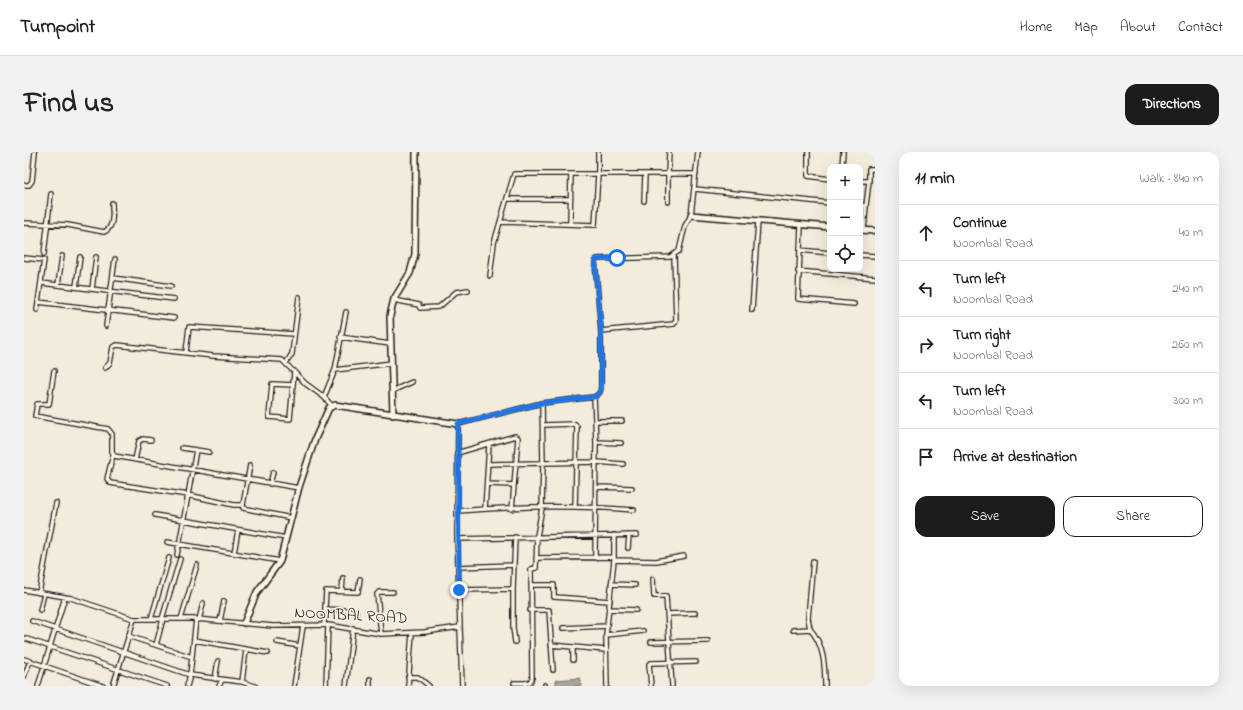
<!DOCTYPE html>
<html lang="en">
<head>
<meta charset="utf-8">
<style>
  :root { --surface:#fff; --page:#f2f2f2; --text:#222; --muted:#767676; --line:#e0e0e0; --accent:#1c1c1c }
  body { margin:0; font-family:"Indie Flower",sans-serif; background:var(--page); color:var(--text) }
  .controls { position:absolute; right:12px; top:12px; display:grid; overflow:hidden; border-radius:8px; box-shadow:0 4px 16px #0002 }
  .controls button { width:36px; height:36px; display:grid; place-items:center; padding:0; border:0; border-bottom:1px solid var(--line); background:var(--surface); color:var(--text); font:20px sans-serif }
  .stop { position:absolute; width:12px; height:12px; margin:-9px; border:3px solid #1a73e8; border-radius:50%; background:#fff }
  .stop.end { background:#1a73e8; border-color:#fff; box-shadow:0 1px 4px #0008 }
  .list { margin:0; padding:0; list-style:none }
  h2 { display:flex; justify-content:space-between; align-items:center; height:52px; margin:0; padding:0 16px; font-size:17px }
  h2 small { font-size:13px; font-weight:400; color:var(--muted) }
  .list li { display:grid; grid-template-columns:26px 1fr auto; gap:12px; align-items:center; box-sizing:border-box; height:56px; padding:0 16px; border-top:1px solid var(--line) }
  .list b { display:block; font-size:15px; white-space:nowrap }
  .list p { margin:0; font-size:13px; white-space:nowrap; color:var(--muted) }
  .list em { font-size:13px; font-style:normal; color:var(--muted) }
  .actions { display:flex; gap:8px; padding:12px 16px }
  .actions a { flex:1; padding:9px 0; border:1px solid var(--accent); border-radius:12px; text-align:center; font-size:14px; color:var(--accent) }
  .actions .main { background:var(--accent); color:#fff }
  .icon { flex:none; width:22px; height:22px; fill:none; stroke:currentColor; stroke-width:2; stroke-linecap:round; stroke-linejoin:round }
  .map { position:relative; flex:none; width:851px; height:534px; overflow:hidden; border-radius:12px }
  header { display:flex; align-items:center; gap:24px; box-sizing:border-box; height:56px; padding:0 20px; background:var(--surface); border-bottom:1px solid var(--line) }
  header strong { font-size:19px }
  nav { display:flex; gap:22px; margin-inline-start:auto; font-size:14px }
  .intro { display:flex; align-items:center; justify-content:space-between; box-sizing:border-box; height:96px; padding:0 24px }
  h1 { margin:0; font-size:28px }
  .button { padding:10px 18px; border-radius:12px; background:var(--accent); color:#fff; font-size:14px; font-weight:700 }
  main { display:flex; gap:24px; padding:0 24px }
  aside { flex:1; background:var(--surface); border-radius:12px; box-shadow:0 4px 16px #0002 }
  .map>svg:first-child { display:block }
  .water { fill:#aaa59b; stroke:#716e68 }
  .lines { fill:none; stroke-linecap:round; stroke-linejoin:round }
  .street-casing { stroke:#1c1c1c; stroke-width:6 }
  .secondary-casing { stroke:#1c1c1c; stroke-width:8 }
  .street { stroke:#fcf5e5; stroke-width:3.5 }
  .secondary { stroke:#fcf5e5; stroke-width:5 }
  .route { stroke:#1a73e8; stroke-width:5 }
  .labels { text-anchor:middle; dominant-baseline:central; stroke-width:3; stroke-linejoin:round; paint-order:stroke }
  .street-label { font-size:16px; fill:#1c1c1c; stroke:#fcf5e5 }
</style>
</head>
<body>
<header>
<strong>Turnpoint</strong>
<nav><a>Home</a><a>Map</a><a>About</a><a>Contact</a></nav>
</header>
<div class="intro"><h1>Find us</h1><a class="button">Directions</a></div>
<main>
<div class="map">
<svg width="851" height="534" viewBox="0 0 851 534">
  <rect width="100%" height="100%" fill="#f3ecdd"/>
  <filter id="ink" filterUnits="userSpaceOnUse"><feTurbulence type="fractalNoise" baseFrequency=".025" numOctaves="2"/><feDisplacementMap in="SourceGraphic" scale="8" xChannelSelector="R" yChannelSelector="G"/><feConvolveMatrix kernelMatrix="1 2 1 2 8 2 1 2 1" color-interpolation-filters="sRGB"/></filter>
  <g filter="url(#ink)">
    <path class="water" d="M556,526l1,8h-25v-6z"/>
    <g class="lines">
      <g class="street-casing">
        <path id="street" d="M645,0l-1,22h28
          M784,0v24l22,3
          M818,15l1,-15
          M836,29h9l-3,25
          M845,29v-12h6
          M0,33h5l3,-4 3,-29
          M671,37l135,14
          M483,47h63
          M620,49l1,-27
          M836,53l6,1 -2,24
          M476,70l95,3 3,-51h70v28
          M0,71l44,2 36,7c11,-5 8,-19 8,-29
          M546,72l1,-50
          M777,73l-1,25 30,3
          M776,98l-2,49 56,5
          M20,102l7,-60
          M836,103l15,1
          M0,106l20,2 -7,50
          M774,119l77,7
          M466,124l4,-33 20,-69h84v-22
          M89,126l58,8
          M17,131l133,16
          M34,133l4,-29
          M52,135l4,-30
          M68,137l4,-32
          M370,148l25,5 1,3 19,-1 17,-15 12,-2
          M14,150l136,16
          M728,158l6,-89
          M82,174l9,-67
          M577,179l73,-7 2,-4 -2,-64
          M316,185l50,7
          M162,200l3,-25 105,7
          M262,211l6,-9 7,-57
          M81,216l5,-5 3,-16 4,-2 96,11 69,4 24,24 18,13 8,9
          M311,218l57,-7
          M30,219l-5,33h-12l-2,12 73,13 4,5v17l2,5 185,32
          M269,233l-3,34 -21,-2 3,-33 21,1 1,-14
          M368,239l20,-9
          M300,245l11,-27 11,-58
          M570,245l2,45 -1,116
          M571,269h27
          M519,273l32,-1 2,3 -2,80
          M572,290l25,1
          M172,298l13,2
          M433,301l58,-17 3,2 -6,71
          M89,303l-6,24 3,4 78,12 46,10h9l7,-40
          M111,308l4,-19 4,-2 8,1
          M465,312l107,-2 27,2
          M246,332l3,-12
          M463,332l27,1
          M572,335l36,1
          M219,353v3l48,10
          M461,357l4,-65
          M433,359c58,-5 119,-6 177,-1
          M131,363l131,23
          M433,387l180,-4
          M156,388l16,-90 -14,-2
          M143,390l113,19
          M604,396l1,-13
          M210,401l4,-23
          M153,403l2,-11
          M512,406l78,-1
          M590,408l42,1 28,-5
          M434,415l56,-2
          M629,427l1,17h12l6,90
          M587,432l24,1
          M507,433h23v12l56,4
          M489,437v39l2,14
          M0,438l47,8 63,21h62l77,7 55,-1 53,9 44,-2 35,-5 -3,-93 1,-110 84,-21 52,-6c5,-3 7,-5 7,-11v-55l-6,-70 2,-2 73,-2 9,-6 6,-25 6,-11 7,-63
          M435,438l54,-1 2,-52
          M318,439l1,-13
          M15,441l17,-90
          M301,457l31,2
          M585,457l27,1
          M16,458l4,-16
          M506,458h19l4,60
          M643,462l28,-1
          M127,467l18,-61
          M138,467l18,-60
          M157,467l16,-54
          M175,468l4,-17
          M8,469l158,54 52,7 13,4
          M196,469l4,-20
          M300,473l2,-34 32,1 2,-13
          M436,475l2,59
          M539,476l44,-2
          M786,477l-2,-11 5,-57
          M769,478l17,-1c14,16 15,36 15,57
          M357,482l-4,-40 2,-2h14
          M582,483l37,-4
          M104,484l64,21
          M0,486l143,48
          M170,488l74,13
          M253,490l23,4
          M627,490l57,-1
          M132,493l7,-26
          M527,493l55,5
          M0,507l79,27
          M549,508v-13
          M0,525l6,-16
          M384,525h10l11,9
          M191,527l3,-18
          M346,527v7
          M218,530l4,-32
          M490,531h11l1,3
          M501,531l5,-1 2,-4 -1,-109 5,-1 1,-32 5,-28 1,-44 -1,-61
          M521,533v1
          M14,534l27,-89
          M89,534l21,-67
          M163,534l3,-11 6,-56
          M195,534l3,-6
          M270,534l9,-60
          M302,534l2,-61
          M322,534l7,-58
          M384,534l4,-53
          M583,534l-1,-51 8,-75v-25
          M627,534l-2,-22 2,-1 45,-1"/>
      </g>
      <g class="secondary-casing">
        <path id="secondary" d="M667,63l139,12
          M836,78l15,1
          M369,263l-3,-99 4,-17 16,-26 5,-19 1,-102
          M220,471l13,-31 23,-31 19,-74 16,-48 14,-31 6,-3 123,19"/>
      </g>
      <use href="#street" class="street"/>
      <use href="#secondary" class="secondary"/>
    </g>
  </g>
  <g class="lines" filter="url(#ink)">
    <path class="route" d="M435,438l-1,-166 84,-21 52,-6c6,-3 7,-5 7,-11v-55l-6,-70 2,-2 20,-1"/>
  </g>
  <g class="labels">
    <g class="street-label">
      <text transform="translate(327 464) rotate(3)">NOOMBAL ROAD</text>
    </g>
  </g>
</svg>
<div class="controls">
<button>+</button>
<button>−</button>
<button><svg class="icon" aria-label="locate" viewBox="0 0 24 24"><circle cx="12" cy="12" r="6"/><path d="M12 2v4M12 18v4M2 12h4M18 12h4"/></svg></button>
</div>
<div class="stop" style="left:593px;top:106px"></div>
<div class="stop end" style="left:435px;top:438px"></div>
</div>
<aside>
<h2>11 min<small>Walk · 840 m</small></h2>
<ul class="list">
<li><svg class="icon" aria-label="ahead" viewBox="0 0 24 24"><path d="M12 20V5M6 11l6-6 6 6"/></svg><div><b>Continue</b><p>Noombal Road</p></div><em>40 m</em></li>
<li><svg class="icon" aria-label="left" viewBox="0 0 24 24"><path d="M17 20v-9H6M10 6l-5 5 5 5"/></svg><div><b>Turn left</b><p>Noombal Road</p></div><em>240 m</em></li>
<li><svg class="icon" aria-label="right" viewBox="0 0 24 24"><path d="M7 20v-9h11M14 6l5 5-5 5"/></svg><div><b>Turn right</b><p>Noombal Road</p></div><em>260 m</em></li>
<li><svg class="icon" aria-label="left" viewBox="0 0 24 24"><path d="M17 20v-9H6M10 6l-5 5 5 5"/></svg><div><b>Turn left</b><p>Noombal Road</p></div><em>300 m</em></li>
<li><svg class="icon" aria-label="arrive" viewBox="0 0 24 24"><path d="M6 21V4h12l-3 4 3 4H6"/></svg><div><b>Arrive at destination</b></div></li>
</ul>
<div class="actions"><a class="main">Save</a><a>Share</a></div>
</aside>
</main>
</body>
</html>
